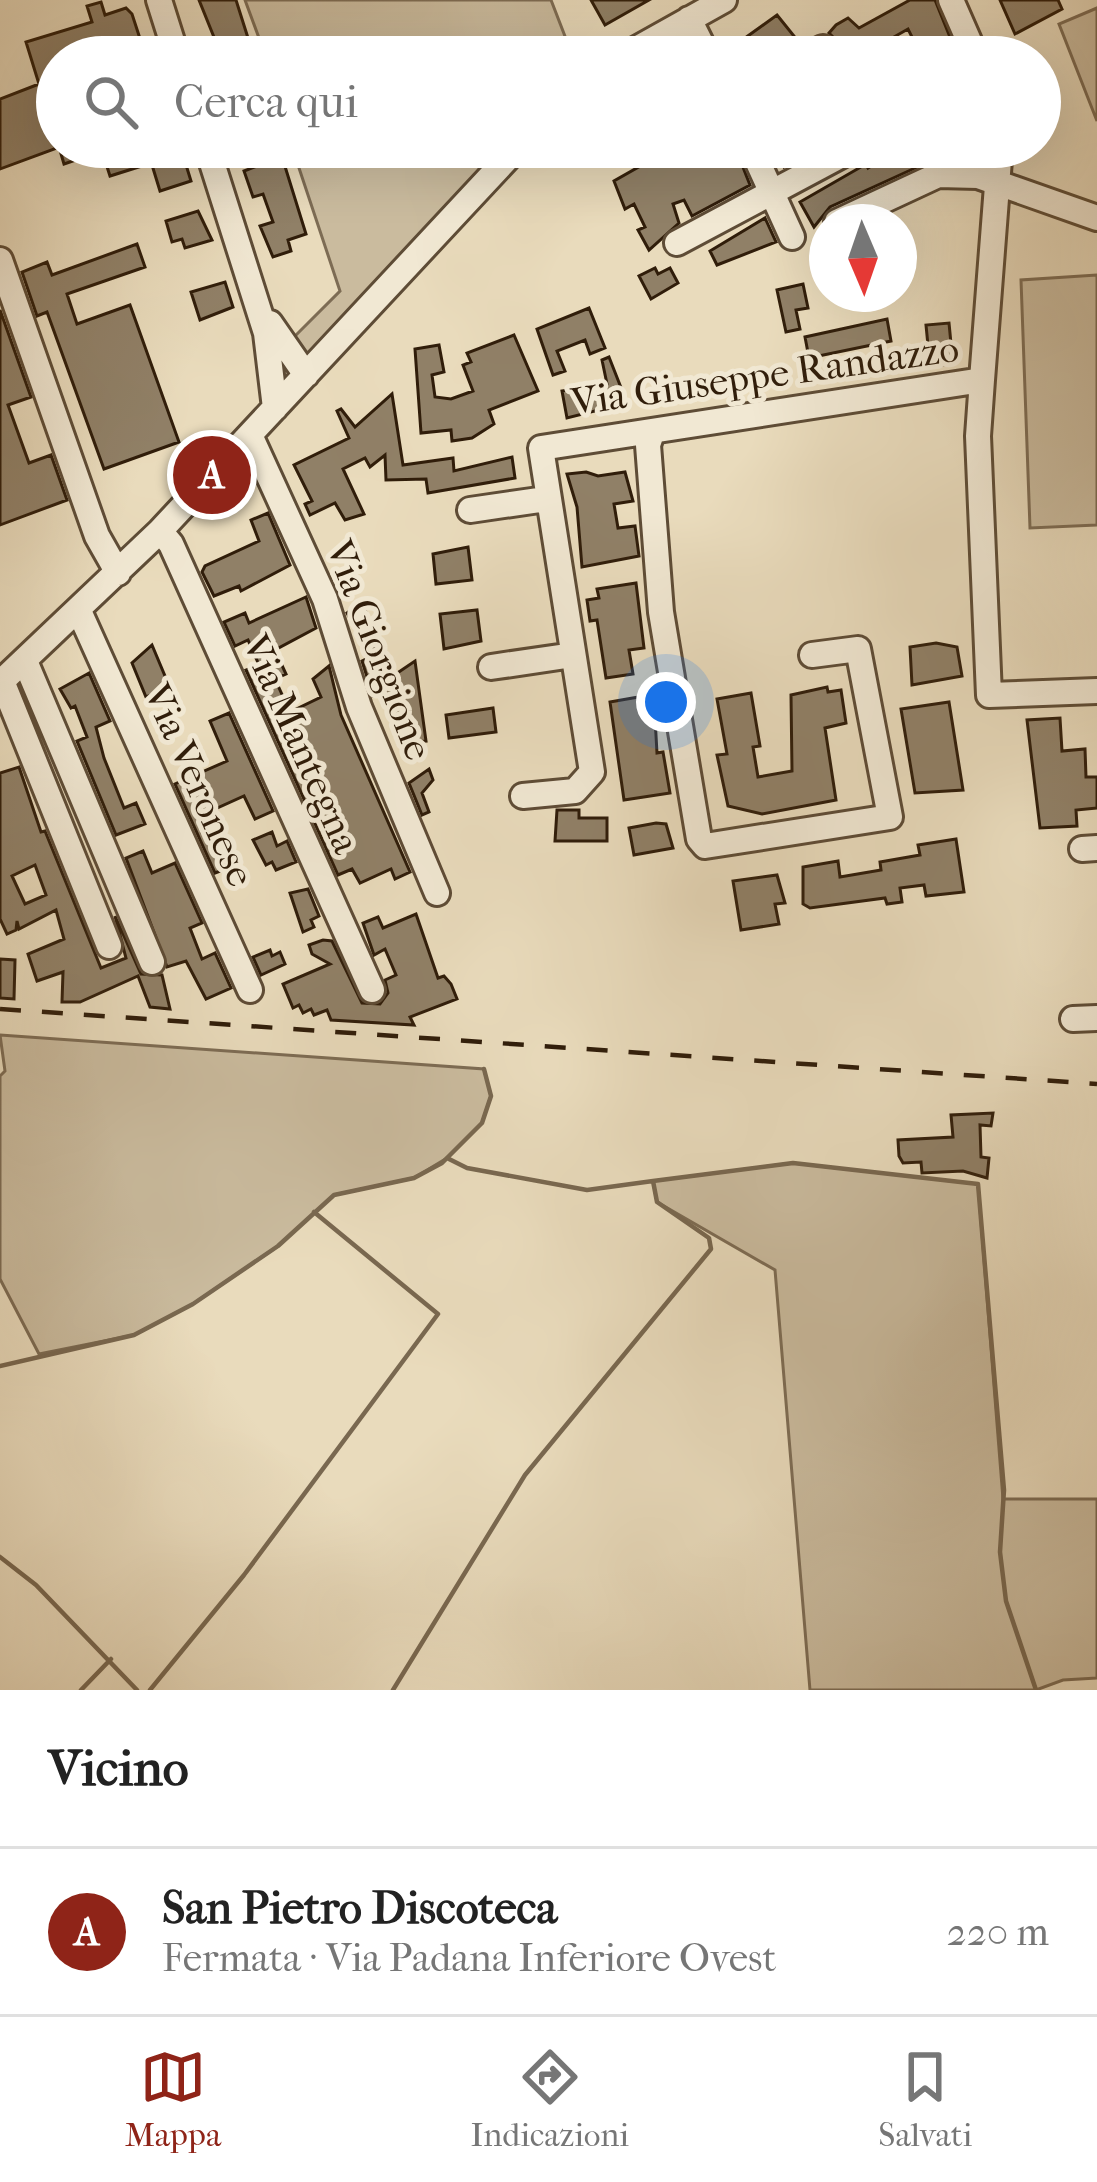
<!DOCTYPE html>
<html lang="it">
<head>
<meta charset="utf-8">
<style>
  :root { --surface:#fff; --page:#f6f6f6; --text:#222; --muted:#767676; --line:#e0e0e0; --accent:#8f2418 }
  body { margin:0; font-family:"IM FELL French Canon",serif; background:var(--page); color:var(--text) }
  .compass { position:absolute; left:809px; top:204px; width:108px; height:108px; border-radius:50%; background:var(--surface); box-shadow:0 12px 48px #0002; rotate:178deg }
  .you { position:absolute; left:666px; top:702px; width:42px; height:42px; margin:-30px; border:9px solid #fff; border-radius:50%; background:#1a73e8; box-shadow:0 0 0 18px #1a73e833 }
  .badge { display:grid; place-items:center; width:78px; height:78px; border-radius:50%; background:var(--accent); color:#fff; font-size:39px; font-weight:700 }
  .pin { position:absolute; translate:-50% -50%; border:6px solid #fff; box-shadow:0 3px 12px #0006 }
  .list { margin:0; padding:0; list-style:none }
  h2 { display:flex; justify-content:space-between; align-items:center; height:156px; margin:0; padding:0 48px; font-size:51px }
  h2 small { font-size:39px; font-weight:400; color:var(--muted) }
  .list li { display:grid; grid-template-columns:78px 1fr auto; gap:36px; align-items:center; box-sizing:border-box; height:168px; padding:0 48px; border-top:3px solid var(--line) }
  .list b { display:block; font-size:45px; white-space:nowrap }
  .list p { margin:0; font-size:39px; white-space:nowrap; color:var(--muted) }
  .list em { font-size:39px; font-style:normal; color:var(--muted) }
  .icon { flex:none; width:66px; height:66px; fill:none; stroke:currentColor; stroke-width:2; stroke-linecap:round; stroke-linejoin:round }
  .map { position:relative; flex:none; width:1097px; height:1690px; overflow:hidden }
  .search { position:absolute; background:var(--surface); box-shadow:0 12px 48px #0002; left:36px; right:36px; top:36px; height:132px; display:flex; align-items:center; gap:30px; box-sizing:border-box; padding:0 42px; border-radius:66px; color:var(--muted); font-size:45px }
  .sheet { height:324px; background:var(--surface) }
  nav { display:flex; justify-content:space-around; align-items:center; box-sizing:border-box; height:168px; border-top:3px solid var(--line); background:var(--surface); font-size:33px; color:var(--muted) }
  nav a { display:grid; justify-items:center; gap:6px }
  nav .on { color:var(--accent) }
  .map>svg:first-child { display:block }
  .green { fill:#cabb9e; stroke:#7d6c54; stroke-width:3 }
  .lines { fill:none; stroke-linecap:round; stroke-linejoin:round }
  .stream { stroke:#796850; stroke-width:4.5 }
  .building { fill:#908067; stroke:#301d0a; stroke-width:3; fill-rule:evenodd }
  .minor-casing { stroke:#5e4c36; stroke-width:30 }
  .minor { stroke:#f1e8d3; stroke-width:24 }
  .rail { stroke:#301d0a; stroke-width:4.5; stroke-dasharray:21 21; stroke-linecap:butt }
  .labels { text-anchor:middle; dominant-baseline:central; stroke-width:10; stroke-linejoin:round; paint-order:stroke }
  .street-label { font-size:39px; fill:#301d0a; stroke:#f1e8d3 }
</style>
</head>
<body>
<div class="map">
<svg width="1097" height="1690" viewBox="0 0 1097 1690">
  <rect width="100%" height="100%" fill="#e9dbbc"/>
  <filter id="stains"><feTurbulence type="fractalNoise" baseFrequency=".00167" numOctaves="4"/><feColorMatrix values="0 0 0 0 .2 0 0 0 0 .09 0 0 0 0 .02 0 0 0 .5 -.17"/></filter>
  <radialGradient id="worn" r=".72"><stop offset=".6" stop-color="#630" stop-opacity="0"/><stop offset="1" stop-color="#630" stop-opacity=".3"/></radialGradient>
  <path class="green" d="M245,0h306l22,57h-307z
    M1097,8v113l-38,-97z
    M292,147h216l-198,210 -16,-20 46,-46z
    M1097,275v250l-67,3 -9,-248z
    M0,1035l484,34 7,27 -9,27 -35,35 -33,20 -80,17 -56,51 -85,58 -59,31 -95,19 -39,-75v-203l5,-5z
    M793,1163l185,21 25,315h94v179l-34,2 -27,10h-226l-35,-420 -118,-68 -4,-21z"/>
  <g class="lines">
    <path class="stream" d="M653,1181l140,-18 185,21 26,306 -4,62 6,49 30,89
      M0,1366l134,-31 59,-31 85,-58 56,-51 80,-17 28,-15 40,-40 9,-27 -7,-27
      M0,1557l36,28 101,105
      M81,1690l30,-31
      M150,1690l94,-115 194,-261 -124,-102
      M393,1690l132,-215 186,-226 -2,-11 -52,-36 -4,-21 -66,9 -120,-22 -20,-10"/>
  </g>
  <path class="building" d="M199,0h37l18,57h-32z
    M591,0h58l-44,25z
    M910,0h25l23,57h-36l-14,-28 -37,21 4,7h-37v-15l-9,-9 7,-8 12,-7 11,10z
    M1000,0h58l4,9 -47,25z
    M101,2l4,13 21,-7 6,6 14,43h-89l-5,5 5,16v70l-57,21v-70l39,-15 -13,-42 66,-20 -5,-16z
    M777,15l21,26 -28,16h-15l-10,-19z
    M59,147h98l4,13 -51,16 -8,-25 -38,13z
    M286,147l3,12 -6,1 23,74 -18,6 3,11 -18,6 -13,-31 13,-4 -10,-28 -10,3 -9,-26 16,-6 2,-14z
    M674,147l8,9 16,-9h37l15,38 -58,31 -8,-16 -11,4 6,19 -30,27 -11,-20 7,-3 -11,-23 -9,5 -11,-28z
    M782,147h40l-38,20 -9,-16z
    M890,147h71l-131,60 -16,20 -14,-25 66,-38 2,4 25,-16z
    M183,155l8,26 -31,10 -8,-26z
    M198,211l14,29 -27,8 -3,-9 -10,3 -6,-21z
    M765,218l11,24 -59,23 -7,-14z
    M137,244l8,23 -78,27 10,30 53,-19 49,137 -75,27 -57,-157 -10,4 -15,-44 25,-10 5,13z
    M655,268l3,6 12,-6 8,15 -27,16 -12,-23z
    M225,282l8,25 -33,13 -9,-28z
    M803,284l5,24 -12,2 4,19 -14,3 -9,-42z
    M589,308l16,40 -15,6 -5,-14 -28,11 8,20 -12,4 -16,-46z
    M0,310l31,87 -23,8 21,58 22,-8 16,45 -67,25z
    M887,319l4,22 -82,17 -4,-21z
    M949,323l4,41 -23,2 -4,-41z
    M514,335l24,56 -49,19 5,14 -22,14 -20,3 -1,-11 -30,3 -6,-84 24,-4 5,27 -12,3 3,22 16,2 22,-8 -10,-26 8,-3 -4,-9z
    M609,357l18,46 -60,15 -5,-27 45,-7 -5,-24z
    M392,394l11,71 50,-7 1,13 58,-14 3,21 -87,15 -2,-14 -40,1 -1,-25 -15,12 -5,-9 -22,11 21,45 -19,6 -10,-17 -25,12 -5,-11 7,-3 -18,-36 55,-27 -12,-27 4,-2 14,18z
    M586,472l12,4 27,-4 8,29 -19,3 4,24 17,-2 4,30 -57,11 -5,-60 -10,-33z
    M268,513l22,52 -49,26 -2,-5 -25,10 -12,-24 3,-6 54,-25 -8,-21z
    M468,547l4,33 -36,4 -3,-30z
    M636,583l8,65 -15,2 4,24 -27,4 -9,-58 -7,1 -3,-21 12,-2 -2,-9z
    M306,597l10,31 -41,22 11,24 -11,5 15,33 31,-15 -8,-18 16,-13 12,49 69,157 -15,7 -4,-10 -31,14 -8,-14 -14,6 -92,-205 13,-5 -11,-25 -13,6 -11,-24 21,-9 4,10z
    M363,601l21,81 31,-21 11,80 -28,2 -5,-49 -20,2 -11,-35 8,-4 -23,-44z
    M477,610l4,31 -37,8 -4,-35z
    M936,643l21,4 5,29 -50,9 -2,-38z
    M152,645l18,43 -24,9 -14,-34z
    M89,673l21,48 -14,6 8,31 20,50 12,-5 9,21 -29,11 -39,-94 10,-4 -12,-31 -4,2 -11,-19z
    M827,687l1,5 13,-2 5,33 -21,5 11,72 -74,14 -34,-8 -11,-51 10,-1 -10,-55 34,-6 9,53 -7,1 5,30 34,-6 -1,-76z
    M644,696l1,5 9,-1 3,53 6,-1 7,41 -46,7 -14,-98z
    M949,702l14,88 -48,3 -14,-84z
    M493,708l3,24 -47,6 -3,-23z
    M229,713l44,98 -18,8 -11,-23 -31,14 23,55 -21,8 -40,-89 52,-23 -17,-40z
    M1060,718l2,33 23,-2 1,28h11v31l-21,2 1,16 -37,2 -13,-108z
    M19,767l22,65 4,-1 56,137 25,-10 -11,-42 26,58 21,1 8,34 -20,-2 -12,-31 -58,26h-18l1,-30 -26,9 -9,-27 36,-15 -8,-29 -37,19 -2,-8 -1,9 -9,4 -7,-15v-146zM35,865l11,30 -21,9 -13,-28z
    M429,769l4,11 -11,13 7,19 -7,3 -13,-32z
    M557,810h22v8h28v23h-52z
    M656,823l10,1 7,24 -39,7 -5,-27z
    M272,832l5,14 10,-5 9,21 -20,8 -4,-8 -6,3 -13,-25z
    M956,839l8,53 -38,4 -2,-11 -24,3 2,14 -15,2 -2,-6 -75,10 -7,-4v-37l35,-6 2,16 41,-7 -1,-8 40,-7 -2,-10z
    M143,851l9,22 23,-10 27,60 -12,5 12,31 13,-6 16,35 -25,11 -20,-38 -19,6 -41,-109z
    M777,875l8,28 -10,1 4,20 -38,6 -8,-49z
    M308,889l11,27 -8,4 3,7 -11,5 -13,-39z
    M416,914l22,64 6,-2 7,8 6,15 -47,18 4,8 -83,-5 -4,-10 -13,5 -3,-6 -8,4 -4,-8 -6,3 -10,-24 47,-20 -18,-10 -3,-9 14,-5 9,1 30,62 18,1 8,-11 -3,-13 11,-5 -11,-26 -11,6 -11,-32 15,-6 5,11z
    M270,950l2,6 8,-4 5,12 -24,11 -8,-18z
    M0,959l15,1 -1,39 -14,-1z
    M993,1113l-2,13 -11,-1 1,32 8,1 -2,20 -24,-7 -41,2 -1,-11 -18,1 -4,-7 -1,-16 55,-3 -2,-22z"/>
  <g class="lines">
    <g class="minor-casing">
      <path id="minor" d="M159,0l18,57
        M951,0l25,57
        M689,19l19,38
        M622,57l102,-57
        M805,57l18,-9
        M207,147l59,186 9,75
        M751,147l41,90
        M616,153l12,-6
        M837,222l101,-47 40,1 119,42
        M677,243l180,-96
        M0,260l97,276 21,37
        M270,323l36,52
        M982,380l-4,56 11,259 108,-4
        M652,433l-4,12 13,167 38,227 6,7 185,-29 -32,-168 -46,6
        M250,435l75,164 34,108 78,186
        M470,510l76,-11
        M160,531l11,13 201,446
        M79,611l171,379
        M25,661l127,301
        M491,667l82,-12
        M2,681l107,265
        M0,683l160,-152 358,-384
        M523,796l52,-5 17,-19 -51,-324 441,-68 18,-233
        M1082,849l15,-1
        M1073,1019l24,-1"/>
    </g>
    <use href="#minor" class="minor"/>
    <path class="rail" d="M0,1009l1097,75"/>
  </g>
  <g class="labels">
    <g class="street-label">
      <text transform="translate(765 375) rotate(-8)">Via Giuseppe Randazzo</text>
      <text transform="translate(379 650) rotate(69)">Via Giorgione</text>
      <text transform="translate(301 744) rotate(66)">Via Mantegna</text>
      <text transform="translate(199 785) rotate(66)">Via Veronese</text>
    </g>
  </g>
  <rect width="100%" height="100%" filter="url(#stains)"/>
  <rect width="100%" height="100%" fill="url(#worn)"/>
</svg>
<svg class="compass" viewBox="-18 -18 36 36"><path d="M0-13l5 13h-10z" fill="#e53935"/><path d="M0 13l5-13h-10z" fill="#767676"/></svg>
<div class="you"></div>
<div class="pin badge" style="left:212px;top:475px">A</div>
<div class="search"><svg class="icon" aria-label="search" viewBox="0 0 24 24"><circle cx="10" cy="10" r="6"/><path d="M15 15l6 6"/></svg>Cerca qui</div>
</div>
<section class="sheet">
<h2>Vicino<small></small></h2>
<ul class="list">
<li><span class="badge">A</span><div><b>San Pietro Discoteca</b><p>Fermata · Via Padana Inferiore Ovest</p></div><em>220 m</em></li>
</ul>
</section>
<nav>
<a class="on"><svg class="icon" aria-label="map" viewBox="0 0 24 24"><path d="M3 6l6-2 6 2 6-2v14l-6 2-6-2-6 2zM9 4v14M15 6v14"/></svg>Mappa</a>
<a><svg class="icon" aria-label="directions" viewBox="0 0 24 24"><path d="M12 3l9 9-9 9-9-9zM9 14v-3h6M13 9l2 2-2 2"/></svg>Indicazioni</a>
<a><svg class="icon" aria-label="saved" viewBox="0 0 24 24"><path d="M7 4h10v16l-5-4-5 4z"/></svg>Salvati</a>
</nav>
</body>
</html>
